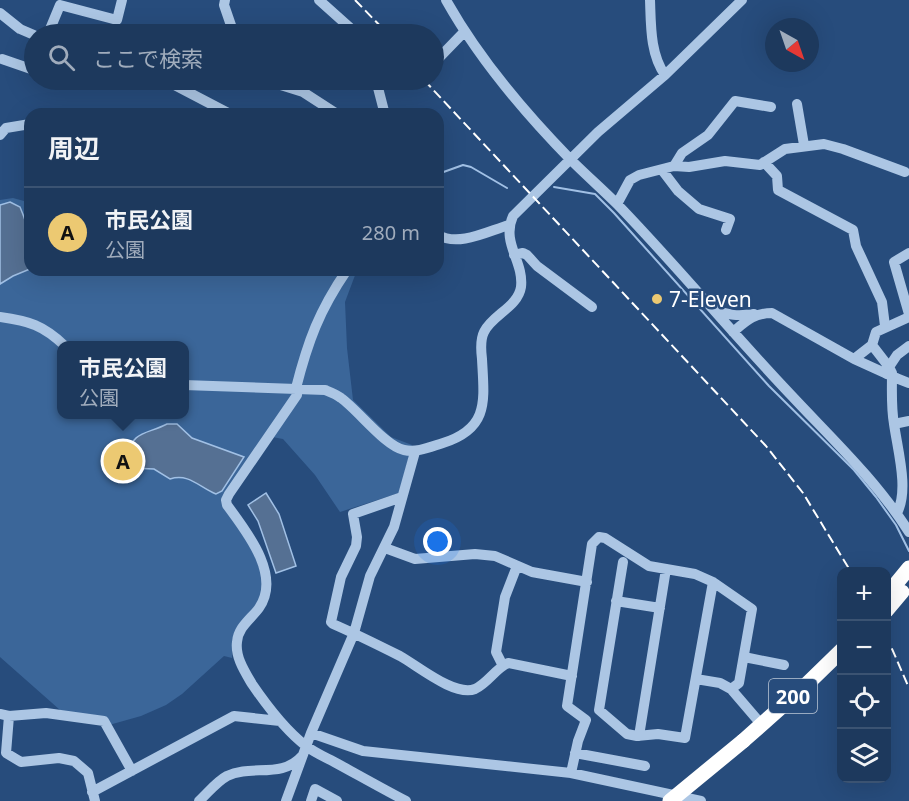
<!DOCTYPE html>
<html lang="ja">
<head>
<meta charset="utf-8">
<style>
  :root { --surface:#1d395d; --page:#2a4466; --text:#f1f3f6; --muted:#a0acbc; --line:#3b5372; --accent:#ecc972 }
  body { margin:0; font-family:"Noto Sans","Noto Sans JP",sans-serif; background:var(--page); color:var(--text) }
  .controls { position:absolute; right:18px; bottom:18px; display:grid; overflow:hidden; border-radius:12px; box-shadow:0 6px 24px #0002 }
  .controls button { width:54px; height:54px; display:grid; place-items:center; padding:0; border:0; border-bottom:2px solid var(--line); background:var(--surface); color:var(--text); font:30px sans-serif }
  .compass { position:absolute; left:765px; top:18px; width:54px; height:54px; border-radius:50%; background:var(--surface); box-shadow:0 6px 24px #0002; rotate:140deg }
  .you { position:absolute; left:438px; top:542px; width:21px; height:21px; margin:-15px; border:4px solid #fff; border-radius:50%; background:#1a73e8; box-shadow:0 0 0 9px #1a73e833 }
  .badge { display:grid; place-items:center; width:39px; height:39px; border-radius:50%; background:var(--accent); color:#111; font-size:20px; font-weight:700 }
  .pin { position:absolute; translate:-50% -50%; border:3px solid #fff; box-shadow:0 2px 6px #0006 }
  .popup { position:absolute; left:57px; top:341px; width:132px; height:78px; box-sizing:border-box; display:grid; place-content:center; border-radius:12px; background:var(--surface); filter:drop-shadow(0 2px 4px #0005); font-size:20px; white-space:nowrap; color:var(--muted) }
  .popup b { font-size:22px; color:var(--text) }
  .popup::after { content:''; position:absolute; left:50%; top:100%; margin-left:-12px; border:12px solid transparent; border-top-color:var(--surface) }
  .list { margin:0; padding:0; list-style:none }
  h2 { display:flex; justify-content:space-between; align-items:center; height:78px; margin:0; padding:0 24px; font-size:26px }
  h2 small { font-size:20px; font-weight:400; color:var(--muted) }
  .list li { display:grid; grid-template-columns:39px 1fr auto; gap:18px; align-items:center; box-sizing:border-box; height:90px; padding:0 24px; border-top:2px solid var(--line) }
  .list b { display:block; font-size:22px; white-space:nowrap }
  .list p { margin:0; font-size:20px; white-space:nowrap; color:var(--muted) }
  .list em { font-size:20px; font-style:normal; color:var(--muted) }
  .icon { flex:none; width:33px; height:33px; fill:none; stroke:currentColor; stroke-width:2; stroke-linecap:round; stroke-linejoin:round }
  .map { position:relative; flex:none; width:909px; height:801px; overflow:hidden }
  .search { position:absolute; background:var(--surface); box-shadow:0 6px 24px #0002; left:24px; top:24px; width:420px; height:66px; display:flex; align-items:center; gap:15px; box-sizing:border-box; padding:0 21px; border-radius:33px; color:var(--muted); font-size:22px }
  .panel { position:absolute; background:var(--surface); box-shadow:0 6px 24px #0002; left:24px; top:108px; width:420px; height:168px; border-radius:18px }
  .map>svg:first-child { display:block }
  .green { fill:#3b6699; fill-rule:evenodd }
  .water { fill:#557093; stroke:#a1c0e5; stroke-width:1.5 }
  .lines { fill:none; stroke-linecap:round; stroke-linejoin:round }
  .stream { stroke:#a1c0e5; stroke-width:2 }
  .minor { stroke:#acc6e4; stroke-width:10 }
  .highway { stroke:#fff; stroke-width:15 }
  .rail { stroke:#fff; stroke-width:2; stroke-dasharray:10 4.5; stroke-linecap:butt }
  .minor-bridge { stroke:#acc6e4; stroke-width:10 }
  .highway-bridge { stroke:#fff; stroke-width:15 }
  .poi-dot { fill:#ecc972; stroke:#274c7c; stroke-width:2 }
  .labels { text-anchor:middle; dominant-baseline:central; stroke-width:5; stroke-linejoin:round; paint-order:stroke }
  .shield { fill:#274c7c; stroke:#bec9d8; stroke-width:1.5 }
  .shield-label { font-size:20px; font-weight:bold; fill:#fff }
  .poi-label { font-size:21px; fill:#fff; stroke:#274c7c; text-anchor:start }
</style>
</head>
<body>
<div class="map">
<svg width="909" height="801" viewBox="0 0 909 801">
  <rect width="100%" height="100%" fill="#274c7c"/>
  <path class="green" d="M13,198l11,3 6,21v48h14l1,5 7,-5h305l-12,32 2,46 6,52 38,37 21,8 -13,48 -59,19 -25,-37 -32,-36 -11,-2 -47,58 26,48 12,37 -3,18 -27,40 -1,20 -8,-2 -42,38 -16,11 -25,11 -32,9 -49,-15 -60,-53v-457zM62,346h122v68h-122z"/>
  <path class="water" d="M10,202l10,5c11,26 10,34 10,62l-17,7 -13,8v-79z
    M167,424h10l15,14 52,19 -22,34 -6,3c-17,-7 -27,-21 -46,-15l-16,-10 -24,-1 -5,-10c9,-29 21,-23 42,-34z
    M266,493l13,21 17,52 -20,7 -18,-52 -10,-16z"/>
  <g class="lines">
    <path class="stream" d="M438,174l25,-9 8,2 36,21
      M554,187l41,7 19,19 155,173 85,84 22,27 20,28 13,26"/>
    <path class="minor" d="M225,0l-1,5 10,29
      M319,0l38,34
      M446,0c33,59 78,112 125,160 15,15 31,29 46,44 60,62 115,129 174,191 42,45 85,85 118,137
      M650,0c1,25 0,54 15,75
      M0,13l20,16 14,6
      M48,34l12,-29 57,15 5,-20
      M2,59l29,10 3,-10
      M434,63l31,-32
      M165,80l65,34
      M269,80l2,2 32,10 34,22
      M376,80l8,31 -1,3
      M797,104l7,41
      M0,135l6,-7 24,-4
      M764,162l13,14 1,14 75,40 3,16 26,56 3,24
      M674,166l15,1 36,-6 35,4 25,-16 39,-5 19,5 62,23
      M662,170l16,21 21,18 31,10 -4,11
      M617,204l13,-24 9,-5 35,-9 8,-13 26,-18 27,-34 36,6
      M438,235c21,12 50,-4 71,-10
      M909,253l-15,9 15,52
      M514,255l9,-2 4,2 10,11 55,41
      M347,270c-28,41 -39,71 -51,118l1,7 -68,99 -3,6 1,5c19,26 55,70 32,103 -8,11 -21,19 -22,34 -2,15 8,30 15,42 15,22 32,45 54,62 9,7 21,12 32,18 22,12 45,25 68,37
      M714,309c14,7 25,7 40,5
      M0,317c29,4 43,8 65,29
      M733,332c13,-11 21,-19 39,-19l82,46 33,15
      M872,345l17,22 3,6c0,17 -1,34 2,51 4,28 15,66 3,89
      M854,359l18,-14 4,-13 33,-15
      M889,367l8,-12 12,-9
      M896,378l13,5
      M184,385l141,5c5,2 11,4 16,8 17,12 44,48 63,52 13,3 26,-3 39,-7 47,-15 41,-43 39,-84 -1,-8 -2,-19 2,-27 8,-17 34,-25 37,-45 3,-26 -20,-44 -8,-71l85,-84 67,-57 77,-75
      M894,424l15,-3
      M402,497l-49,17 4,23 -1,9 -15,31 -10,45 2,2c23,10 45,21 67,32 18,10 55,41 75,33 13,-6 20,-20 33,-26l64,13
      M385,548l30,11 60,-5 20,2 37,16 55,10
      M623,562l-24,148 28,24 10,2 21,-2 27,4 28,-156
      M616,601l44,7
      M744,657l40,8
      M503,666l-7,-14 9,-55 12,-31
      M696,679l24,4 11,6
      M0,714l9,2 37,-3 58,8 28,50
      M9,716l-3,37 15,9 38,-4 15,3 14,12 7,28
      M311,733l52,18 208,22 130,28
      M639,736l27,-167
      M575,753l70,13
      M571,773l7,-32 8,-21 -19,-14 25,-162 7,-7 6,1 44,28 46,8 18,8 39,27 -13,74 -8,6 30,35
      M92,792l142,-76 46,5
      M199,801c9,-8 17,-19 28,-25 24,-12 55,3 75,-20
      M286,801l25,-68 43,-100 16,-57 24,-49 21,-75
      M311,801l4,-12 22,12"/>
    <path class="highway" d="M886,596l23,-28
      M886,611l16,-19
      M743,741l62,-55 37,-36"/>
    <path class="rail" d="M355,0l33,34
      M424,80l342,366 37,47 48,79
      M886,635l23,53"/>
    <path class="minor-bridge" d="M887,374l9,4"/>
    <path class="highway-bridge" d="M670,801l73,-60"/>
  </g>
  <circle class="poi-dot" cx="657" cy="299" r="6"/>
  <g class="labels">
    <rect class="shield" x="769" y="679" width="48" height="34" rx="4.5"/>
    <g class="shield-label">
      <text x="793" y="696">200</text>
    </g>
    <g class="poi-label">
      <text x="669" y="299">7-Eleven</text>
    </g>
  </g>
</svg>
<div class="controls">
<button>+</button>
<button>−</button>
<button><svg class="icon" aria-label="locate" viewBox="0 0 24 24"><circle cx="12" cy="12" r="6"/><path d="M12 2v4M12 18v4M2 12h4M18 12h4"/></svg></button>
<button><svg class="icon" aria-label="layers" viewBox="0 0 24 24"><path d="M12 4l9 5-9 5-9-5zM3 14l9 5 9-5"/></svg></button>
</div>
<svg class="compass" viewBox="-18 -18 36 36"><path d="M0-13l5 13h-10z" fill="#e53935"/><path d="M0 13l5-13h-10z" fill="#a0acbc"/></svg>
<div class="you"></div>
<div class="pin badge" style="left:123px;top:461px">A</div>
<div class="popup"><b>市民公園</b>公園</div>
<div class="search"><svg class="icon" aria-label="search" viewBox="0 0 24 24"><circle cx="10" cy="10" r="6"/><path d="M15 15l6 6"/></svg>ここで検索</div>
<section class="panel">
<h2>周辺<small></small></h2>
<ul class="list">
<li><span class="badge">A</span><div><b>市民公園</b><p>公園</p></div><em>280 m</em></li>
</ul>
</section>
</div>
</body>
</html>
